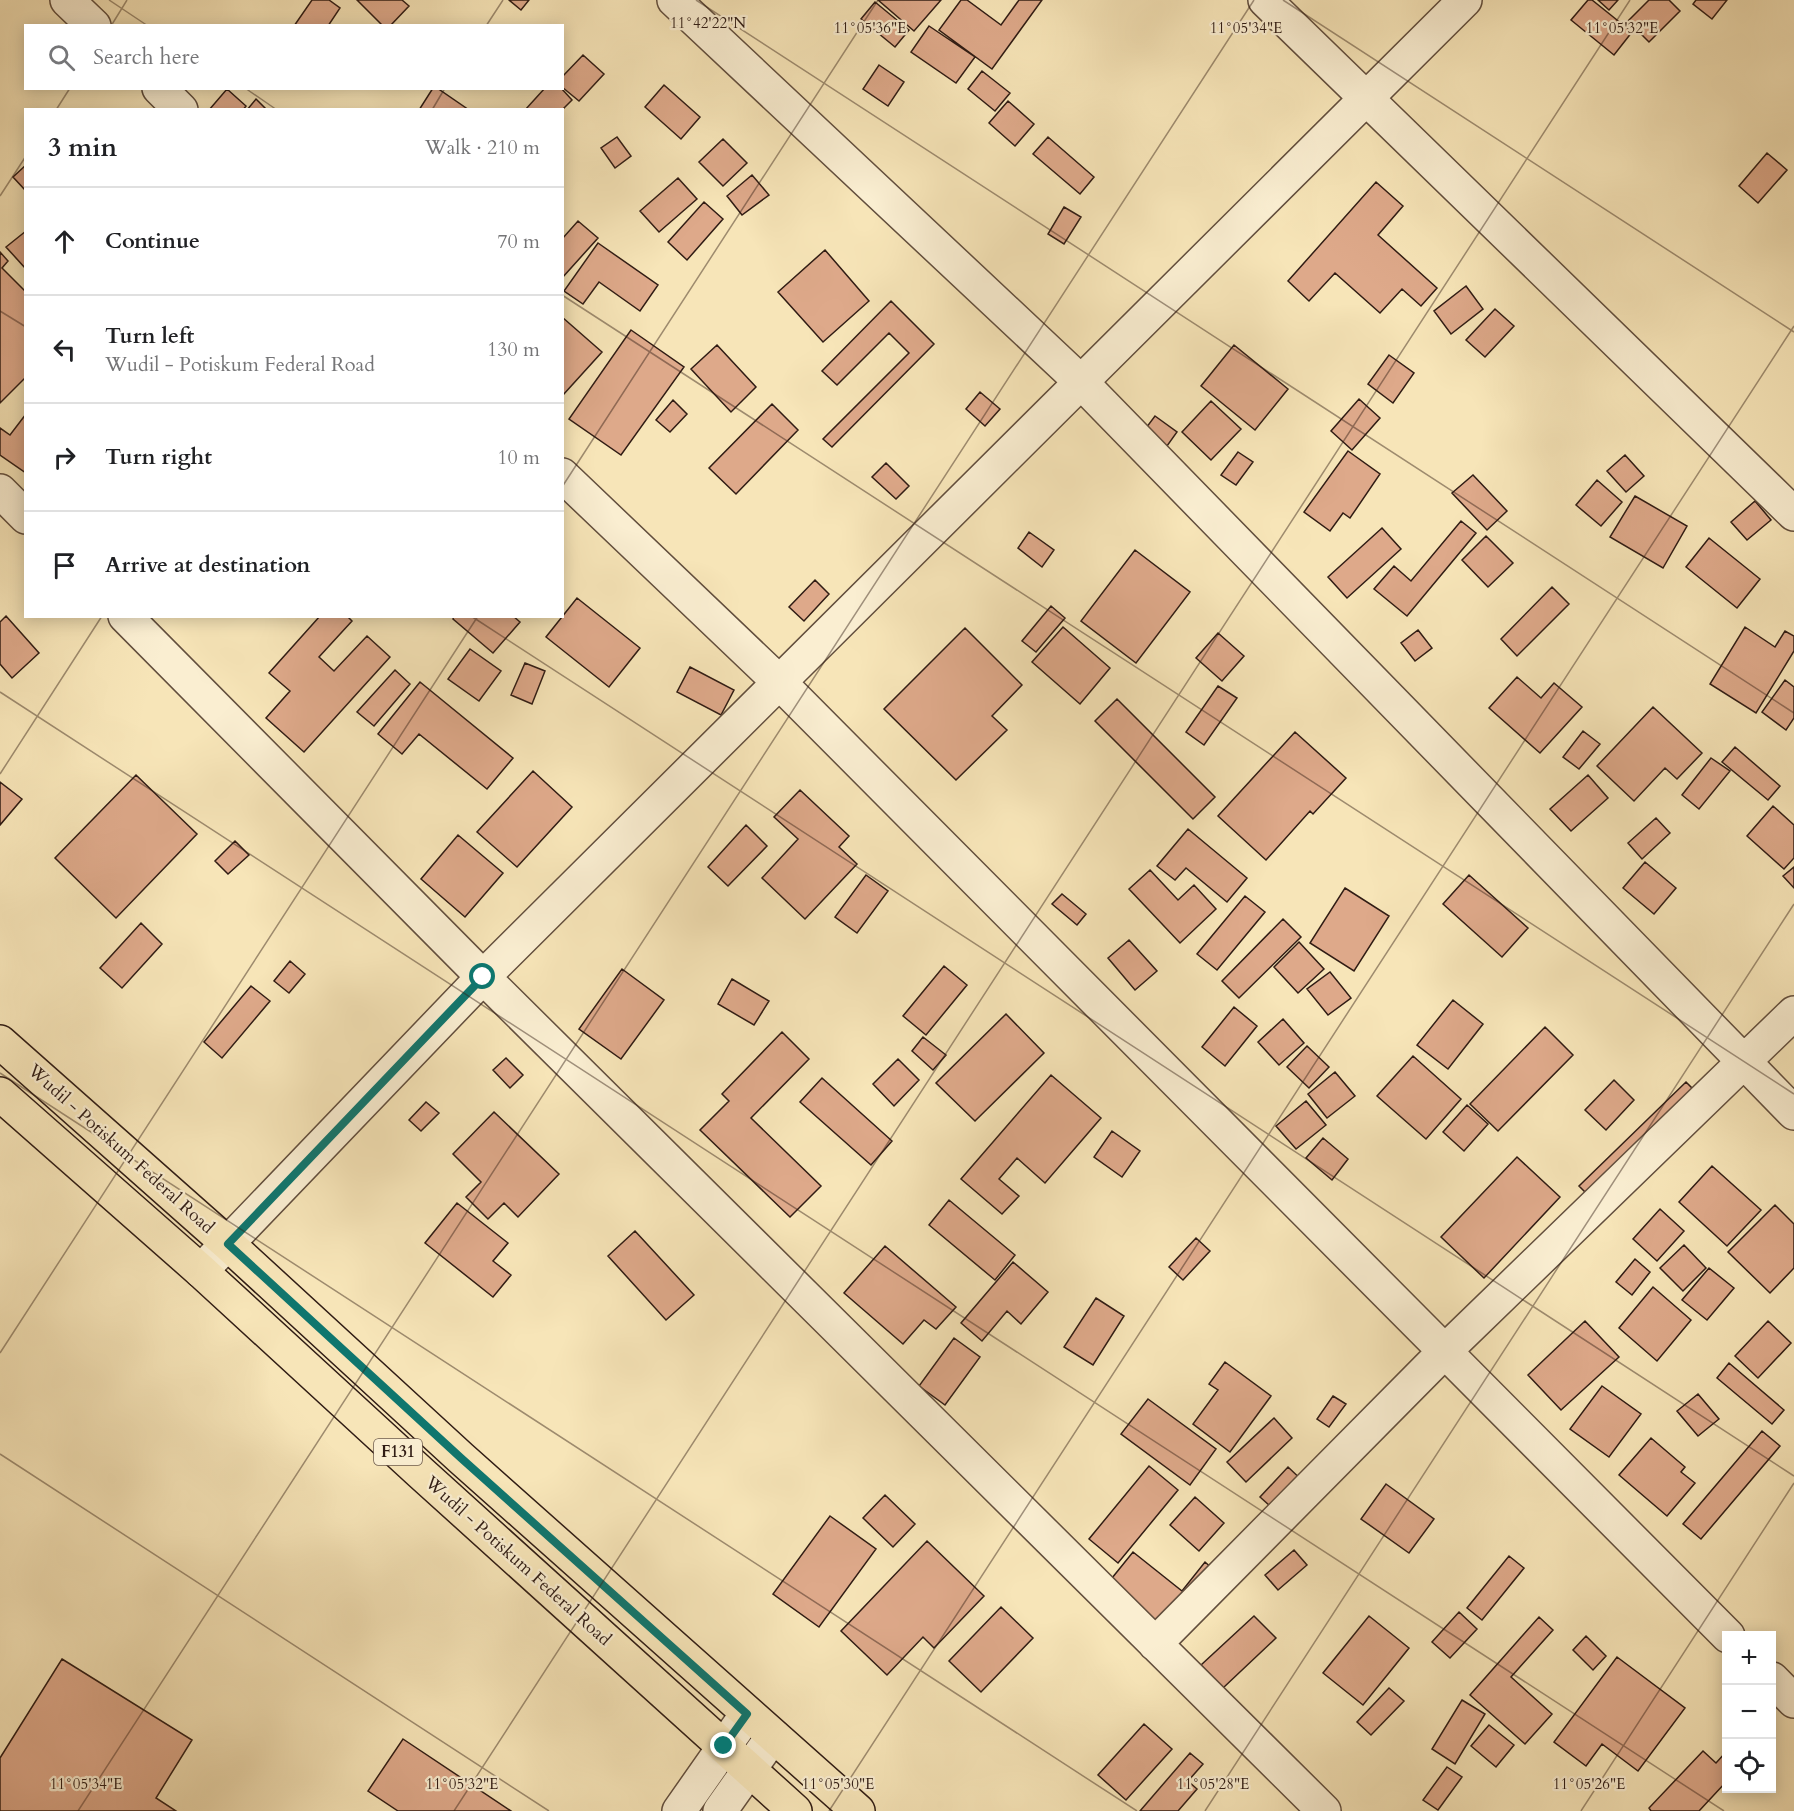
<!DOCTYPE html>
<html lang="en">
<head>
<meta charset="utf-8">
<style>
  :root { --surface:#fff; --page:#f6f6f6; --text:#202124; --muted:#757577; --line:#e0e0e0 }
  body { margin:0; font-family:Cardo,serif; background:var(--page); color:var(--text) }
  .controls { position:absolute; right:18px; bottom:18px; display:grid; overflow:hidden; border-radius:0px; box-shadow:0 3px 15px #0003 }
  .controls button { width:54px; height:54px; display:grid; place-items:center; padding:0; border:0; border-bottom:2px solid var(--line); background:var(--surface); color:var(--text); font:30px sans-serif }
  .stop { position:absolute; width:18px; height:18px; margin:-14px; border:4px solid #0f766e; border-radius:50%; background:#fff }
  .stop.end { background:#0f766e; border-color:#fff; box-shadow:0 2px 6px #0008 }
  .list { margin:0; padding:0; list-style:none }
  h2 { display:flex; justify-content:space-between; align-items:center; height:78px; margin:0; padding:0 24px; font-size:26px }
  h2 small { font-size:20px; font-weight:400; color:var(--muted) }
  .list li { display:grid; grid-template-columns:39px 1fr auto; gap:18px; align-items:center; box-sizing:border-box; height:108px; padding:0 24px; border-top:2px solid var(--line) }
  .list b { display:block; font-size:22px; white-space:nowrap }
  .list p { margin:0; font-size:20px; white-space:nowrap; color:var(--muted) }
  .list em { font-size:20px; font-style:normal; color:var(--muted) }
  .icon { flex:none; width:33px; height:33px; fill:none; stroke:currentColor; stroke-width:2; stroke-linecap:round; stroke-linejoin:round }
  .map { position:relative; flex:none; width:1794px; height:1811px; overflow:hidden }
  .search { position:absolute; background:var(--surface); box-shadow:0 3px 15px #0003; left:24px; top:24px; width:540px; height:66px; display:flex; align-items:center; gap:15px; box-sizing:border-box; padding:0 21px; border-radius:0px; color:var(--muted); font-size:22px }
  .panel { position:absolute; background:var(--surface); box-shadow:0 3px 15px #0003; left:24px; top:108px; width:540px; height:510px; border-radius:0px }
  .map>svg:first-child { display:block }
  .building { fill:#dea98a; stroke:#301c14; stroke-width:1.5 }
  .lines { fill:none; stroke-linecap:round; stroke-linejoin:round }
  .street-casing { stroke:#624e3d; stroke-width:36 }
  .primary-casing { stroke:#301c14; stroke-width:36 }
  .street { stroke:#faeed1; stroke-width:33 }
  .primary { stroke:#f7e5b8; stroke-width:33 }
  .route { stroke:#0f766e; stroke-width:8 }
  .ticks { fill:none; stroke:#301c14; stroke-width:1.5; stroke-opacity:0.45 }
  .labels { text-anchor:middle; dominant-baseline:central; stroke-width:4.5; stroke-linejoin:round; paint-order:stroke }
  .shield { fill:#faeed1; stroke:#6d5b4d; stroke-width:1.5 }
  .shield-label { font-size:16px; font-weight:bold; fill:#301c14 }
  .street-label { font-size:18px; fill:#301c14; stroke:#faeed1 }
  .ticks-label { font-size:15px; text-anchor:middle; fill:#301c14; stroke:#faeed1; stroke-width:4.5; stroke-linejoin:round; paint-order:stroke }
</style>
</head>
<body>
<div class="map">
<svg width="1794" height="1811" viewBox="0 0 1794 1811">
  <rect width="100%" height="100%" fill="#f7e5b8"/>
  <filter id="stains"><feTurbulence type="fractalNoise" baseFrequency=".00333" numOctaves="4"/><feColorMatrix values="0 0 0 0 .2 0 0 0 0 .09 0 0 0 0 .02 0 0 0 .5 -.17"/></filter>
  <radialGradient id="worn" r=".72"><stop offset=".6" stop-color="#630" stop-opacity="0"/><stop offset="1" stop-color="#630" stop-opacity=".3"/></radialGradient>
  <path class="building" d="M312,0h17l11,8 -12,18h-34z
    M357,0h45l7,6 -19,20h-7z
    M509,0h20l-8,10z
    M878,0h63l-27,31z
    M961,0h6l34,25 18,-25h23l-50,69 -53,-39z
    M1588,0h4l40,32 -18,23 -43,-35z
    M1598,0h20l-9,10z
    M1649,0h20l11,11 -31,31 -21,-21z
    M1696,0h31l-15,19 -19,-15z
    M875,2l34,28 -14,17 -34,-28z
    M929,26l46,31 -19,26 -45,-31z
    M583,55l21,19 -25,27 -17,-14v-10z
    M879,65l25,17 -16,24 -25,-17z
    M982,71l28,22 -15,18 -27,-22z
    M664,85l36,32 -19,22 -36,-32z
    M433,88h4l32,22h-50z
    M545,88h16l11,12 -10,10h-37z
    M227,89l19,17 -3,4h-34z
    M256,99l11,11h-20z
    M1008,101l26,23 -19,22 -26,-23z
    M617,137l14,19 -16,12 -14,-20z
    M1048,137l46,40 -14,17 -47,-40z
    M723,139l24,24 -24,23 -24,-24z
    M1767,153l20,17 -29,33 -19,-17z
    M26,165v26l-13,-14z
    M752,175l17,20 -27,20 -15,-19z
    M678,178l19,21 -38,33 -19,-21z
    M1376,182l27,24 -25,29 59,53 -16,18 -19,-17 -22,24 -45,-40 -26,28 -21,-20z
    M704,202l19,17 -36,41 -19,-18z
    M1064,207l17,10 -17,27 -16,-10z
    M578,221l20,17 -36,40v-39z
    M26,231v38l-20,-22z
    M598,243l60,42 -18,26 -41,-29 -16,22 -19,-13z
    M825,250l44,51 -46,41 -45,-50z
    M0,252l8,9 -6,7 24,24v85l-26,26z
    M1466,286l17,23 -32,25 -17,-23z
    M891,301l43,43 -102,103 -9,-8 86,-86 -20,-20 -52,52 -15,-14z
    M1495,309l19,17 -29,31 -19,-17z
    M562,317l40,35 -39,43h-1z
    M631,330l53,37 -63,88 -52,-36z
    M717,345l39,42 -25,25 -40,-43z
    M1234,345l54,44 -33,41 -54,-44z
    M1389,355l25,18 -21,30 -25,-19z
    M980,392l20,17 -15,17 -19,-17z
    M1359,399l21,19 -28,32 -21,-19z
    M673,400l14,14 -17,18 -14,-12z
    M1211,401l30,28 -30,31 -29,-28z
    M772,404l26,26 -62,64 -27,-26z
    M26,414v59l-26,-18v-27l10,7z
    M1155,416l22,16 -15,21 -22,-17z
    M1348,451l32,23 -30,44 -7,-5 -13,18 -26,-19z
    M1238,452l15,10 -17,23 -15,-10z
    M1625,455l19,21 -18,16 -19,-21z
    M886,463l23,23 -13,13 -24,-22z
    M1473,475l34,36 -20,19 -35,-37z
    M1597,480l25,22 -21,24 -25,-21z
    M1635,496l52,30 -24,42 -53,-31z
    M1755,501l16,19 -24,20 -16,-18z
    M1461,521l15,12 -69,83 -33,-27 20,-23 17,15z
    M1382,528l19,21 -54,49 -19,-21z
    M1029,532l25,18 -12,17 -24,-19z
    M1486,536l27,27 -25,24 -26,-27z
    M1709,538l51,41 -23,29 -51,-41z
    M1135,550l55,42 -54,71 -55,-42z
    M815,580l14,14 -25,27 -15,-14z
    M1552,587l17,17 -52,52 -16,-17z
    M577,598l63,50 -31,39 -63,-50z
    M1051,606l14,12 -29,34 -14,-11z
    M6,616l33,37 -27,25 -12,-14v-42z
    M320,616h27l5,5 -33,36 15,14 33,-35 23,21 -86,95 -38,-34 24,-27 -21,-18z
    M454,616h59l7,6 -27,31 -40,-34z
    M1063,627l47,41 -30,36 -48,-42z
    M1745,627l30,20 10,-16 9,5v15l-38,62 -46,-29z
    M965,628l57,57 -30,31 15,14 -51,50 -72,-71z
    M1418,630l14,18 -17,13 -14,-18z
    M1218,633l26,23 -22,25 -26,-23z
    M470,649l31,22 -22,30 -31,-22z
    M525,663l20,8 -13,33 -21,-9z
    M690,667l44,23 -13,25 -44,-23z
    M395,670l15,14 -36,42 -17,-14z
    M1517,677l24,21 13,-15 28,24 -42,46 -51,-45z
    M1785,680l9,7v31l-8,12 -24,-18z
    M420,682l93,76 -26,31 -68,-55 -17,20 -24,-20z
    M1218,686l19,12 -33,47 -18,-13z
    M1117,699l98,98 -22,22 -98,-98z
    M1653,707l49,46 -25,26 -12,-11 -31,33 -37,-35z
    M1583,731l17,13 -21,25 -16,-12z
    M1295,732l51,46 -33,36 -3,-3 -44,49 -48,-44z
    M1735,747l45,39 -12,14 -46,-38z
    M1711,758l19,13 -31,38 -17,-14z
    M533,771l39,36 -55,60 -40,-35z
    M136,775l61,59 -81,84 -61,-60z
    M1588,775l20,23 -37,33 -21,-22z
    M0,782l22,17 -22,26z
    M800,790l49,46 -10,11 18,17 -52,55 -43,-41 36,-39 -24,-22z
    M1773,806l21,19v33l-10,11 -37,-33z
    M1656,818l14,15 -28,26 -14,-16z
    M746,825l21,21 -39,40 -20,-19z
    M1188,829l59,49 -20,24 -41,-34 -11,12 -18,-14z
    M458,835l45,38 -38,44 -44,-38z
    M235,841l14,14 -21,19 -13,-13z
    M1645,862l31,26 -22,26 -31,-26z
    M1794,867v21l-11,-12z
    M1150,870l28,30 16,-15 22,24 -36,34 -51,-54z
    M866,875l22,16 -31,42 -22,-16z
    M1469,875l59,53 -26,29 -59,-53z
    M1345,888l44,28 -35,55 -44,-28z
    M1062,894l24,20 -9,11 -25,-21z
    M1245,896l20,16 -48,58 -20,-16z
    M1283,919l18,18 -62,61 -17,-17z
    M141,923l21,21 -40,44 -22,-20z
    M1129,940l28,31 -22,19 -27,-32z
    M1299,942l25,27 -26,24 -24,-26z
    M290,961l15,13 -16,19 -15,-12z
    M944,966l23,19 -41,50 -23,-19z
    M622,969l42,31 -43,59 -42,-30z
    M1330,972l21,26 -23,17 -21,-26z
    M732,979l37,22 -15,24 -36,-21z
    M251,986l19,15 -48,57 -18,-16z
    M1453,1000l30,24 -35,45 -31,-24z
    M1234,1007l23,19 -32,40 -23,-19z
    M1006,1014l38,39 -69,68 -39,-38z
    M1283,1019l21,24 -25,22 -21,-23z
    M1545,1027l28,28 -75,76 -28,-27z
    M782,1032l27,27 -58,59 70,68 -31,31 -90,-87 29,-29 -7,-7z
    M923,1037l23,18 -13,15 -21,-19z
    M1307,1046l22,21 -20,21 -22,-21z
    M1413,1056l48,43 -35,40 -49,-43z
    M506,1058l17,17 -13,13 -17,-18z
    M898,1059l21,21 -25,26 -21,-22z
    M1335,1072l20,24 -28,22 -19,-24z
    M1051,1075l50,43 -56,65 -28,-25 -18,21 20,17 -17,18 -41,-35z
    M822,1078l70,63 -21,24 -71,-63z
    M1614,1080l20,20 -28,30 -21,-20z
    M1686,1082l15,15 -107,104 -15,-15z
    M1306,1101l20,24 -30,24 -20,-23z
    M426,1102l13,11 -18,18 -12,-11z
    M1467,1105l21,19 -24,27 -21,-19z
    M494,1112l65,62 -41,43 -14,-14 -16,16 -22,-22 15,-15 -28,-28z
    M1112,1131l28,20 -18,26 -28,-20z
    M1323,1138l25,21 -16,21 -26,-22z
    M1517,1157l43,40 -76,81 -43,-41z
    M1712,1166l49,44 -34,36 -48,-44z
    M949,1200l66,55 -20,25 -66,-55z
    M457,1203l51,40 -15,18 18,14 -18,22 -68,-54z
    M1775,1205l19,19v44l-24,25 -42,-41z
    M1660,1209l24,22 -27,30 -24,-22z
    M635,1231l59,64 -28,25 -58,-64z
    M1196,1238l14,13 -27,29 -14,-13z
    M1684,1245l22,23 -23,23 -23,-23z
    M885,1246l71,61 -20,22 -12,-9 -21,24 -59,-51z
    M1635,1259l15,13 -18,23 -16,-13z
    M1013,1262l35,30 -27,32 -14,-13 -25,30 -21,-18z
    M1709,1268l25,20 -27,32 -25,-20z
    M1653,1287l38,33 -34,41 -38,-33z
    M1096,1298l28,18 -31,49 -29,-18z
    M1585,1321l34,36 -58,53 -33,-35z
    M1768,1321l23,22 -33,35 -23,-22z
    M954,1338l26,19 -35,48 -26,-19z
    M1225,1362l46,34 -41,56 -37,-28 25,-34 -9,-6z
    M1729,1363l55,47 -12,14 -55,-46z
    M1602,1386l39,28 -32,43 -39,-28z
    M1698,1394l21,25 -21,17 -21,-25z
    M1333,1396l13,8 -17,23 -12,-8z
    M1148,1399l68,50 -26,36 -69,-51z
    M1274,1418l18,20 -46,44 -19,-20z
    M1762,1431l18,15 -79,93 -18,-15z
    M1651,1438l34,29 -4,5 14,11 -28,33 -48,-41z
    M1149,1466l29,24 -60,73 -29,-24z
    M1288,1467l18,17 -28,29 -18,-16z
    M1386,1484l48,35 -25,34 -48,-34z
    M885,1495l30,29 -22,23 -30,-29z
    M1195,1497l29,26 -25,28 -29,-26z
    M830,1516l46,33 -57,78 -46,-33z
    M927,1541l57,55 -50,52 -11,-11 -36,38 -46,-44z
    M1294,1550l13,15 -29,25 -13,-15z
    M1133,1552l49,39 23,-29 9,8 -49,60 -57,-47z
    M1509,1556l15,12 -42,52 -15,-12z
    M1001,1607l32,31 -52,54 -32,-31z
    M1459,1612l18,17 -27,29 -18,-16z
    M1254,1616l22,22 -53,50 -22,-23z
    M1369,1616l40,32 -46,57 -40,-32z
    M1539,1617l14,13 -42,47 41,37 -27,30 -55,-49z
    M1586,1636l20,20 -13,14 -20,-20z
    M1617,1657l68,51 -47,63 -36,-27 -16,22 -32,-24z
    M62,1659l130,81 -36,58 20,13h-176v-53z
    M1389,1688l15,13 -33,34 -14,-13z
    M1462,1700l23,14 -30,50 -23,-15z
    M1144,1724l28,25 -46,51 -28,-25z
    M1489,1725l25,20 -18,22 -25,-21z
    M403,1739l108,72h-113l-30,-20z
    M1703,1751l13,12 10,-11v30l-27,29h-48l-2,-3z
    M1190,1753l13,11 -15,17 9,8 -19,22h-38z
    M1447,1767l15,10 -24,33 -15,-10z"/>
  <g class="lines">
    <g class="street-casing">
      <path id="street" d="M67,0l27,26
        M674,0l407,382 713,731
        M1265,0l529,514
        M159,88l22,22
        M562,475l217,207 949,954
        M0,491l26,26
        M125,616l358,361 841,834
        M201,1271l282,-294 982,-977
        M1155,1644l290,-293 349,-338
        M1772,1679l22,22
        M679,1811l68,-97
        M720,1811l53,-75"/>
    </g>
    <g class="primary-casing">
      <path id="primary" d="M0,1042l228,202 233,214 397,353
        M0,1094l201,177 220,202 374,338"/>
    </g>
    <use href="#street" class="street"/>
    <use href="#primary" class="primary"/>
  </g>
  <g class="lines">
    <path class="route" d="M483,977l-255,267 233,214 286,256 -23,32"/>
  </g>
  <path class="ticks" d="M109,0l39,26M696,0l1098,713M1283,0l511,332M111,26l16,-26M486,26l17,-26M245,88l32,22M56,110l14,-22M432,110l13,-22M0,196l26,-40M562,295l1232,799M0,311l26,16M562,487l316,-487M471,616l1323,860M0,692l1724,1119M0,774l102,-158M0,1073l1137,738M0,1353l478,-737M0,1454l549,357M78,1811l1176,-1811M454,1811l1176,-1811M829,1811l965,-1485M1205,1811l589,-907M1581,1811l213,-328"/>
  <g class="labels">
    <rect class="shield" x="374" y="1439" width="48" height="26" rx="4.5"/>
    <g class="shield-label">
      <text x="398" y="1452">F131</text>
    </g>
    <g class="street-label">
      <text transform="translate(121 1149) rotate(42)">Wudil - Potiskum Federal Road</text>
      <text transform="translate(518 1561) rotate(42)">Wudil - Potiskum Federal Road</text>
    </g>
  </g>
  <g class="ticks-label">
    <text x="708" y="28">11°42'22"N</text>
    <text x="1246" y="33">11°05'34"E</text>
    <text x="870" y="33">11°05'36"E</text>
    <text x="1622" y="33">11°05'32"E</text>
    <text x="86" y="1789">11°05'34"E</text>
    <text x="462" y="1789">11°05'32"E</text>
    <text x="838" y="1789">11°05'30"E</text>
    <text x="1213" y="1789">11°05'28"E</text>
    <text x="1589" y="1789">11°05'26"E</text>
  </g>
  <rect width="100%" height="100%" filter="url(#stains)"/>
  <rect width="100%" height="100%" fill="url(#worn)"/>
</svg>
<div class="controls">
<button>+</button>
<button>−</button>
<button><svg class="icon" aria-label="locate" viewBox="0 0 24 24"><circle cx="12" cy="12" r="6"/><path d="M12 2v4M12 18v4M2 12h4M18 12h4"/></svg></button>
</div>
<div class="stop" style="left:483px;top:977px"></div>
<div class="stop end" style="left:724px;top:1746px"></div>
<div class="search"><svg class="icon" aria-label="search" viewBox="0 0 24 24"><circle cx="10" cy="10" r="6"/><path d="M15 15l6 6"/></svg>Search here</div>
<section class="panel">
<h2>3 min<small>Walk · 210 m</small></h2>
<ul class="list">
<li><svg class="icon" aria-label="ahead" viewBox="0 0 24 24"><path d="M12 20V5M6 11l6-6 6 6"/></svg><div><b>Continue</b></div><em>70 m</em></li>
<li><svg class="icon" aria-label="left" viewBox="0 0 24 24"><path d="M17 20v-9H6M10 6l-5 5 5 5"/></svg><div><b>Turn left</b><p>Wudil - Potiskum Federal Road</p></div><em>130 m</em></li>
<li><svg class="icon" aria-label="right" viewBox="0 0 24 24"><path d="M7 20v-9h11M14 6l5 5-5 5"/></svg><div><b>Turn right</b></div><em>10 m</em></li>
<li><svg class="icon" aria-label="arrive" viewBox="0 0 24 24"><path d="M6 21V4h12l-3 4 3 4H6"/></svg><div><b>Arrive at destination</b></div></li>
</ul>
</section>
</div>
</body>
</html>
